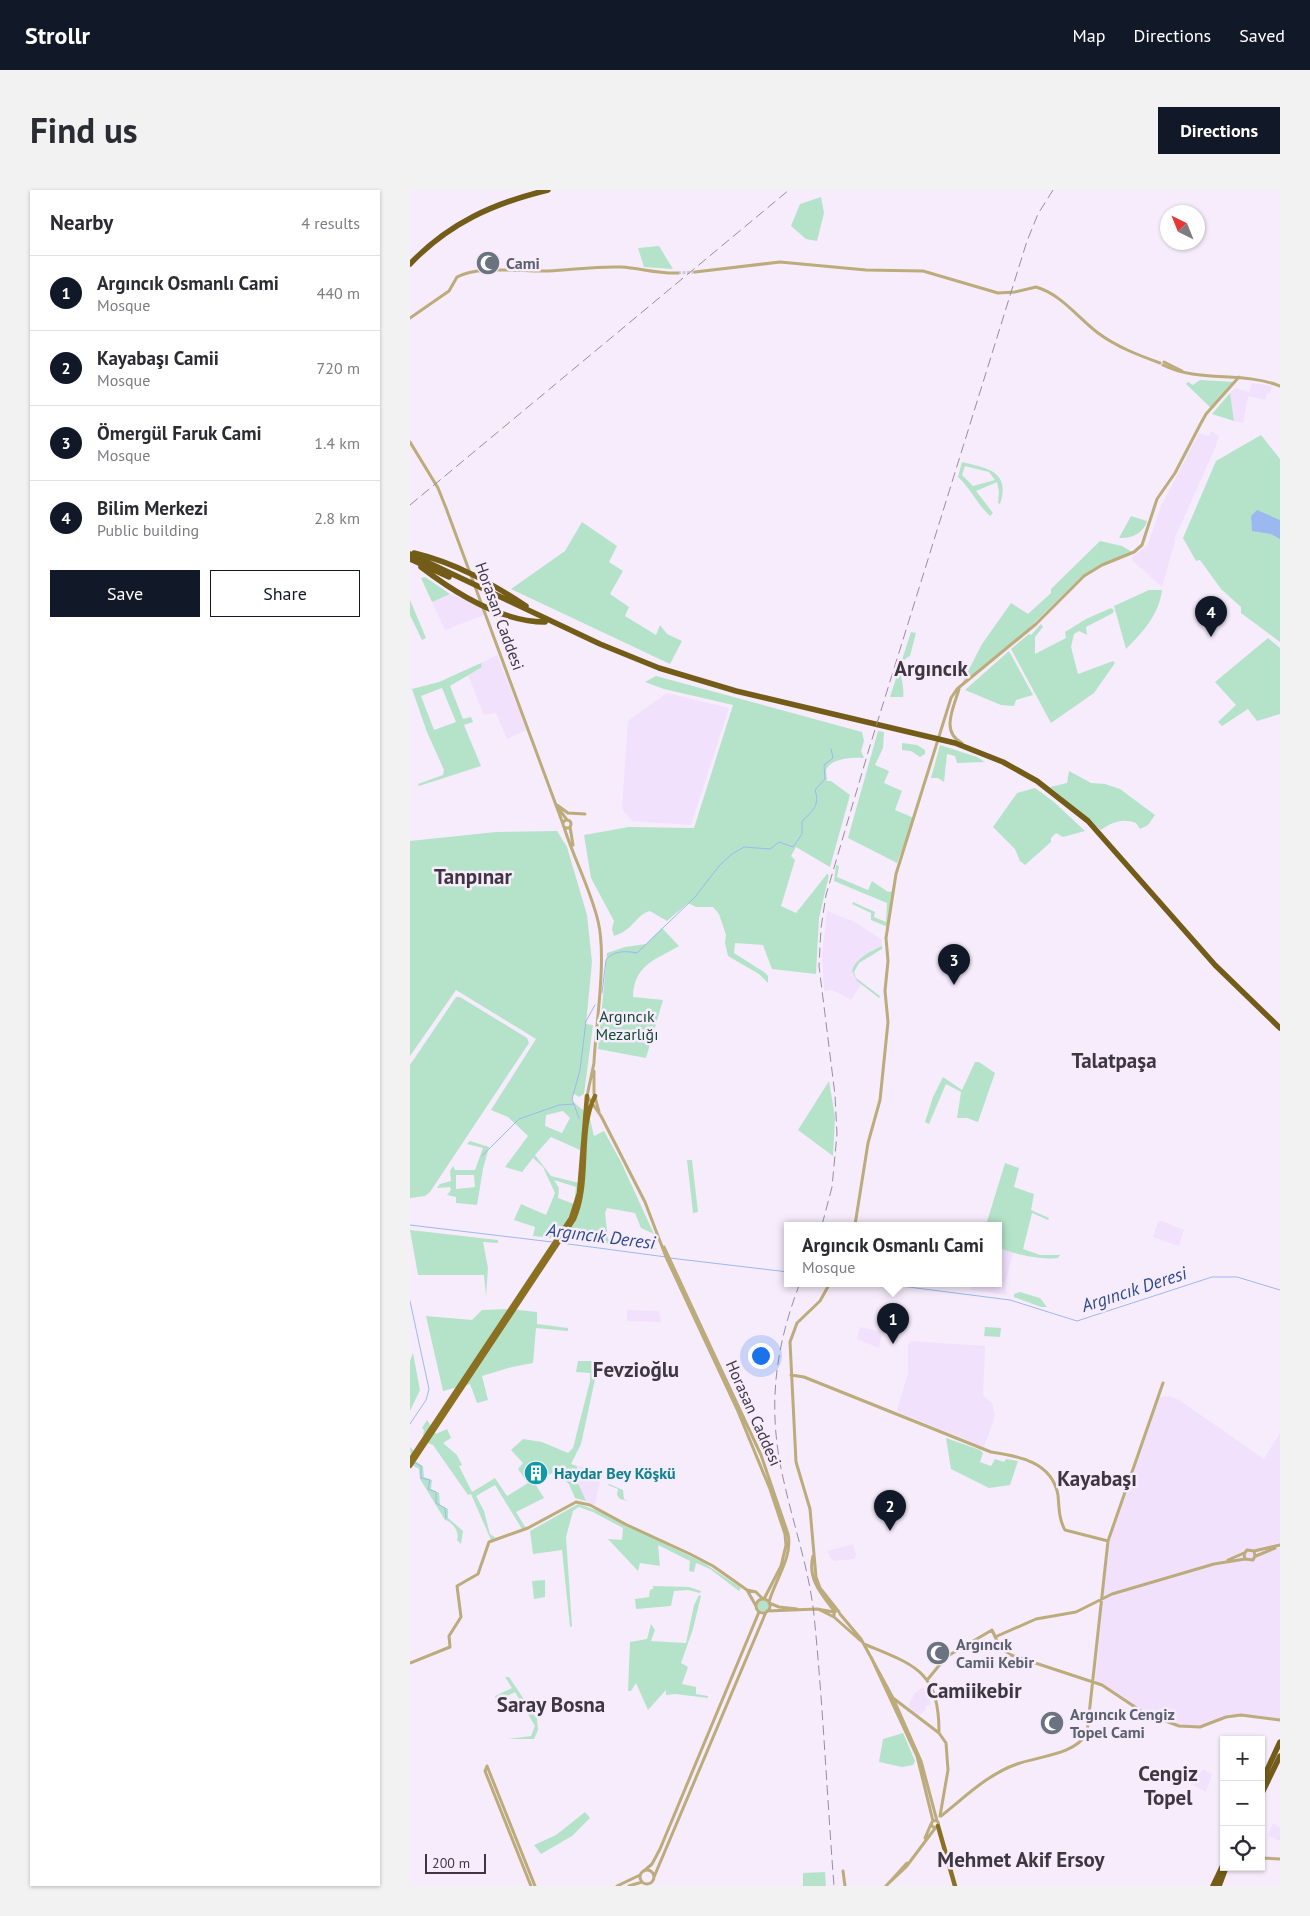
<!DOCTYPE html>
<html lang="en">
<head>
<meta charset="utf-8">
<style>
  :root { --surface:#fff; --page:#f2f2f3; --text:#2b2b33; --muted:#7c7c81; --line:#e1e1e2; --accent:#111827 }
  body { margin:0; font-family:"PT Sans",sans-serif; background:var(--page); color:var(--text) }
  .controls { position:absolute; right:15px; bottom:15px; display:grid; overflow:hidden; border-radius:0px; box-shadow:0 1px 4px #0004 }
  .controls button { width:45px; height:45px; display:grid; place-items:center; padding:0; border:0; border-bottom:1px solid var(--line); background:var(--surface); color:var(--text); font:25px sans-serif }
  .compass { position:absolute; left:750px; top:15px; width:45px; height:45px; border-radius:50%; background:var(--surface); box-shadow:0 1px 4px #0004; rotate:317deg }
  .scale { position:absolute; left:15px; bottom:12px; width:61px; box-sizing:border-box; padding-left:5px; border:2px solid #3e3742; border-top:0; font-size:14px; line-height:18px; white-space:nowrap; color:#3e3742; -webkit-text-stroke:4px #f6ecfc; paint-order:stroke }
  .you { position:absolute; left:350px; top:1165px; width:18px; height:18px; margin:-12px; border:4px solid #fff; border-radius:50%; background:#1a73e8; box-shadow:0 0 0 8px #1a73e833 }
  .badge { display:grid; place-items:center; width:32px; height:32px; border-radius:50%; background:var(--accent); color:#fff; font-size:16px; font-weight:700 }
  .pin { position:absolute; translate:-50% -41px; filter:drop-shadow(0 1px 2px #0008) }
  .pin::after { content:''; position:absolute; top:26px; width:18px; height:15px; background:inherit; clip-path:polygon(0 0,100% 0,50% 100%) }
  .popup { position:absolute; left:374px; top:1032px; width:218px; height:65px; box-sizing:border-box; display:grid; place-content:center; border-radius:0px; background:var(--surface); filter:drop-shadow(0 1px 4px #0005); font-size:16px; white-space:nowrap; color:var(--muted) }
  .popup b { font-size:19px; color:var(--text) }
  .popup::after { content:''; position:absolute; left:50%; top:100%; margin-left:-10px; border:10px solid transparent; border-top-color:var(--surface) }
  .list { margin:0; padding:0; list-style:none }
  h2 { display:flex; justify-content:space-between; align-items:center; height:65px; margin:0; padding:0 20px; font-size:21px }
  h2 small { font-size:16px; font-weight:400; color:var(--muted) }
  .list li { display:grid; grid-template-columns:32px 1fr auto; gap:15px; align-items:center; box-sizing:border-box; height:75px; padding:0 20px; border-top:1px solid var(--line) }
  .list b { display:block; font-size:19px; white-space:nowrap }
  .list p { margin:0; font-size:16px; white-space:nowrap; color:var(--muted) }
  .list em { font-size:16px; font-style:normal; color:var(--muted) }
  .actions { display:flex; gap:10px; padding:15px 20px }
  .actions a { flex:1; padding:11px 0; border:1px solid var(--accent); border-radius:0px; text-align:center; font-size:18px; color:var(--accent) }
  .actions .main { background:var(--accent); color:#fff }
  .icon { flex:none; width:28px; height:28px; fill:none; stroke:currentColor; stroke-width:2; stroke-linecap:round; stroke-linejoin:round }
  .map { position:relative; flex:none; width:870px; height:1696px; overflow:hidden; border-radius:0px }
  header { display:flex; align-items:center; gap:30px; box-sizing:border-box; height:70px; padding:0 25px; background:var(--accent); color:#fff }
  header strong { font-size:24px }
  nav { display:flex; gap:28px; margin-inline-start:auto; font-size:18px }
  .intro { display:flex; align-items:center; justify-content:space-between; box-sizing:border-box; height:120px; padding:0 30px }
  h1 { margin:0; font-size:35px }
  .button { padding:12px 22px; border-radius:0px; background:var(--accent); color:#fff; font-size:18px; font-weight:700 }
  main { display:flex; gap:30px; padding:0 30px }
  aside { flex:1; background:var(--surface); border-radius:0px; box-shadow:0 1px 4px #0004 }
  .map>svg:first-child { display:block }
  .built { fill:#f1e1fc }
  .green { fill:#b5e3c9; fill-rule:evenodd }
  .water { fill:#9cb8f1 }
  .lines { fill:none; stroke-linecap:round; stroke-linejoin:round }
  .stream { stroke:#9cb8f1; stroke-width:1 }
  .minor-tunnel { stroke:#d1c8d7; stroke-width:3; stroke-dasharray:3 1.5; stroke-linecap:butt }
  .minor { stroke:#bcab7b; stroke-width:3 }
  .major { stroke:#8a7020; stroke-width:4.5 }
  .highway { stroke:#735c18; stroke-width:5.5 }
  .rail { stroke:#978e9c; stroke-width:1; stroke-dasharray:10 5; stroke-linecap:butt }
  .labels { text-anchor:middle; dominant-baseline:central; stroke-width:5; stroke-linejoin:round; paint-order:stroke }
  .worship-label { font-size:16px; font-weight:bold; fill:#5b616d; stroke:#f6ecfc; text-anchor:start }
  .street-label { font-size:16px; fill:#3e3742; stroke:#f6ecfc }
  .park-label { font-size:16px; fill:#134a31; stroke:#f6ecfc }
  .culture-label { font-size:16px; font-weight:bold; fill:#0d838f; stroke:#f6ecfc; text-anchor:start }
  .water-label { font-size:18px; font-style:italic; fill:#2d4a8e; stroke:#f6ecfc }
  .district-label { font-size:21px; font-weight:bold; fill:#3e3742; stroke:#f6ecfc }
</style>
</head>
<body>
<header>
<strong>Strollr</strong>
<nav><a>Map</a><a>Directions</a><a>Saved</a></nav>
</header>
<div class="intro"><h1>Find us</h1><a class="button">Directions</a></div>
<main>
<aside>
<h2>Nearby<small>4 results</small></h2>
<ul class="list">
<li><span class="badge">1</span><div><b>Argıncık Osmanlı Cami</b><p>Mosque</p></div><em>440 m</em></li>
<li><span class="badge">2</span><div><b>Kayabaşı Camii</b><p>Mosque</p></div><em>720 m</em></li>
<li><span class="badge">3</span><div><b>Ömergül Faruk Cami</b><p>Mosque</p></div><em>1.4 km</em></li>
<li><span class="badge">4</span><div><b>Bilim Merkezi</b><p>Public building</p></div><em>2.8 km</em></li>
</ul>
<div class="actions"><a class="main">Save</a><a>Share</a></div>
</aside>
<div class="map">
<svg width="870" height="1696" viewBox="0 0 870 1696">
  <rect width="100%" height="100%" fill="#f6ecfc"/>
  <path class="built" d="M842,193l20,3 -2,7 -3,1 -2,6 -17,-4 -5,27 -9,-2 -4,-28 5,-5 14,4z
    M801,241l8,5 -4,12 -41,92 1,1 -13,46 -29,-26 -1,-4 16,-12 13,-39 38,-73 10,3z
    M40,404l30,11 4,10 -39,15 -13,-28z
    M87,465l30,75 -20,9 -11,-26 -12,2 -16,-40 14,-8 -1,-4z
    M257,503l62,15 -38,117 -59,-4 -10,-12 6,-88z
    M417,721l28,11 27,18v6l-10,4 -17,15 -3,8 9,12 -10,15 -19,-10 -8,1 -2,-35z
    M751,1031l23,9 -5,16 -26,-9 5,-15z
    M588,1057l15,6 -8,31 2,11 -36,-5 1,-7h26z
    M217,1120l32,1 2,11 -34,-1z
    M450,1137l22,5 -3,16 -22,-9z
    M502,1151l73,5 -2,50 9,7 3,13 -11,31 -84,-34 -3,-3 11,-36v-30z
    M759,1206l10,4 85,59 16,-26v286l-45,-4 -35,13 -22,-2 -34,-12 -30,-23 -19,-8 13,-141 51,-145z
    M167,1276l25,4 -7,35 -9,-4 -5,-10 -5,-12z
    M443,1354l3,11 -2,4 -19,2 -5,-3 -2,-7z
    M513,1497l8,17 -6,3 1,3 -8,6 -10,-10 7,-13z
    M793,1579l9,5 -6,18 -14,-8z
    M863,1633l7,5v13l-12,-5z"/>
  <path class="green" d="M411,7l3,16 -7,28 -11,-2 -15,-13 9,-22z
    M249,56l14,23 -29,-2 -6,-19z
    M790,190l36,2 -25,26 -25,-24 2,-2 5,3z
    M820,203l4,28 -22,-7z
    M851,245l19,24v183l-39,-29v-6l-20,-18 -21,-29 -4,1 -13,-23 33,-77z
    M552,272c25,6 49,9 38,42l-2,-1 1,-11 -2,-10 -21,9 17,22 -3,3c-13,-12 -19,-27 -32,-39zM555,276l24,6 6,8 -22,6 -11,-11z
    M721,326l16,5c-3,12 -16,18 -28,17z
    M172,332l35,24 -8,16 14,9 -13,23 19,13 -4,9 31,19 4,-10 7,9 15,7 -12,23 -159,-75 54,-38z
    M690,351l22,5 10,6 -50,24 -56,55 -64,52 20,-39 29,-41 17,11 23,-21v-4z
    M15,387l25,17 -18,8 -11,-24z
    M739,400h13c-3,25 -20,43 -36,59l-12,-43z
    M0,410l16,38 -4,2 -12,-25z
    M701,418l3,2 -1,3 -27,14 1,8 -8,-4 -5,3 -3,13 7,27 35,-13 2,2 -21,30 -43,30 -40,-74 18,-15 2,1 10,-11 2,3 -8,10v17l31,-16 -1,-6 21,-13z
    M501,442l5,1 -6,23c-17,7 -4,30 -7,41h-13z
    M858,448l12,10v66l-23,7 -9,-12 -26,17 -4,-4 2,-2 16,-15 -21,-23z
    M599,461l24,44 -17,5 -2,6 -13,-1 -36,-15z
    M71,473l1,4 -32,19 13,33 8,-2 2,5 -9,3 17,41 -62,20 -1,-2 25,-9 1,-5 -17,-38 -15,-43 27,-7zM32,498l14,34 -22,8 -13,-34z
    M246,486l206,56 2,9 -3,10 3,7c-11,-1 -33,0 -38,12l1,11h4l19,14 -20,72 -34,-20 -5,9 4,4 -14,46 15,7 31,-39 2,1 -10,43 -3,56 -44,-5 -9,-24 -28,-2 -1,10 30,19 4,4v7l-9,-9 -31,-18 -3,-13 1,-8 -7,-21 -6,-7h-17l-8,-4 -21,18 -17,-10c-14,3 -16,19 -36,25l-2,-7 2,-8 -23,-43 -7,-43 45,-8 65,1 39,-123 -69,-16 -19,-7z
    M468,541l6,1 -1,16 -8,17 14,6 -5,12 18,8 -7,19 19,8 -17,45 -49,-25z
    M492,553l15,2 8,5v4l-5,3 -9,-6 -9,-1z
    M530,555l37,12 8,5 -28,1 -2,-7 -8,-2 -3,28 -6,-4h-7z
    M659,581l22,12 14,1 15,5 35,26 -7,10 -8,4 -4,-6c-13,-5 -24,-1 -35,7l-51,-43 17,-4z
    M625,598l19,14 31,29 -22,6 -7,-4 -5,5v4l-26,23 -5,-4 -5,-12 -22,-22 24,-34z
    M147,641l10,16 20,68 5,47 -6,62 7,1 -9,69 -5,3 -6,-4 -1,8 17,14 5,21 10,-5 17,31 33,72 -13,-6 -6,-15 -28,-5 -2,5 3,26 52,10 -127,-13 2,-9 -21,-7 7,-16 25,11 9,-22 -12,-26 -10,-9 -11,14 -17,-5 23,-31 -20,-19 -17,-7 45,-71 -80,-49 -46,66v-215l86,-9zM153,921l7,7 -8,15 -17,-7 1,-11zM141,947l29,13 -1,33 -28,-7 -16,-21zM144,990l22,7 -2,17 -16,-6 1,-10z
    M426,675l3,1 -2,11 31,13 4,-9 16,11 5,-1 -5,36 -17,-7v-7l-19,-9 1,-2 22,10 -1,5 12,5 1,-19 -53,-22z
    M252,738l17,18c-24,14 -45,19 -46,51l30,3 -17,58 -48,-9 9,-96 18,-6 21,-3z
    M472,756v3l-23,14 -5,9 2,6 24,18 -1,2 -22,-17 -5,-10c3,-12 20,-21 30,-25z
    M46,807h4l67,41 2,5 -99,149 -5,4 -15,2v-133z
    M565,872h4l16,11 -17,49 -11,-4h-10l4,-26 -15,-8 -17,40 -4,-2 8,-25 10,-20 19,13z
    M419,891l6,36 -2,39 -35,-26z
    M60,951l19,6 -6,22 -6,36 -21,-2v-6l-9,-2 4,-5 -1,-3 -13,1 3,-4 11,-3 -1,-10 3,-5 2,4h20l8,-22 -16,-4zM46,985h18l1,12 -19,2z
    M282,970l6,52 -5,1 -6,-53z
    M595,973l14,5 -5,19 20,7 -3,16 18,8 -1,2 -16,-7 -9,36 17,6h20l-2,3c-15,2 -47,-4 -60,-11v-22h-12z
    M0,1040l88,10v3l-15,-1 5,26 -2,28 -2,-21h-66z
    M610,1102l20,6 7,9h-6l-27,-10v-3z
    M100,1119l27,3v12l31,4v3l-32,-3 -3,35 -21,4 -30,9 6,24 -11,3 -7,-19 -27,7 -17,-75 46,4 10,-10z
    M575,1137l16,1 -1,9 -16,-1z
    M3,1163l7,37 -10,21v-50z
    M168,1171h17l6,5 -5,9 -15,69 -10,20 6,2 -1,13 10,22 -11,-3 -6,-14 -15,-12 -20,10 10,16 -28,14 10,16 -4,1 -27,-44 -19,11 8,15 6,23 6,4 -5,2 -20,-46 -3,1 -35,-50 -8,-3 -2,-6 1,-6 -2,-2 5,-8 9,14 11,-5 4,9 -8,5 14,12 5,10 -3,1 13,26 23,-14 12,18 21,-13 -10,-14 5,-6 -12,-13 12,-11 19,3 26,11 5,-5 17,-67v-8l-14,-1z
    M536,1248l34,12 3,3 -3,9 11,4 4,-7 9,3 2,-3 12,2 -8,24 -21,3 -38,-19z
    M0,1257l6,6 -1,8 8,5 1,11 8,3 -1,9 8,4 1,12 8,4v9l15,13 -2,13 -4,-4c3,-7 -4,-18 -12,-20l-25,-41 -1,-10 -7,-4z
    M199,1294l14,6 1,9 5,2 -9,-2 -3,-4 1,-6 -10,-4z
    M168,1314l21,7 105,52 37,25 -2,3 -29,-22 -14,-6 -2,9 -5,-1 1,-10 -32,-16 2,21 -20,-3 -2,8 -30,-32 14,1 1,-12 -30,-16 -14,-5 -6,4 -7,26 6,89 -2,1 -8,-77 -29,4 -3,-23z
    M135,1390v17l-11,2 -2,-18z
    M242,1396l37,1 12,4 -1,2 -12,-3 -14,1 -3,15 -35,3 -1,-10 14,-2 1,-7 4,-2z
    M289,1405l2,1 -8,33 -12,34 7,4 -6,17 14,3v7l12,2v2l-33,-4 -9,1v-5l-18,20 -12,-27 -5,8h-3l2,-49 17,-3 4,-15 4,6 -4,11 35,2 8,-38z
    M347.5 1416a5.5 5.5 0 1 1 11 0a5.5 5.5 0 1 1-11 0Z
    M95,1487h4l28,42 1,11 -4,9h-27l24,-3 4,-10 -20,-34 -18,9 -2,-5 17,-8z
    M493,1543l12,28 -2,4 -11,2 -23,-5 4,-23z
    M175,1622l5,6 -18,18 -31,18 -7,-9 22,-10z
    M415,1682l1,14h-23v-13z"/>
  <path class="water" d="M847,320l23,10v19l-9,-5 -19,-3 -1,-15z"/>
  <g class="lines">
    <path class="stream" d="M192,803l4,-33c7,-10 21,-9 31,-7l58,-56 24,-31 13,-12 12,-7 26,2 9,-7 14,5 9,-13v-13c11,-10 18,-16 13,-31l10,-11 -1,-14 9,-7 -2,-9
      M169,928l-7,-19 8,-29 6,-49 9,-16
      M72,966l37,-37 40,-14 15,-1
      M0,1035l142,17
      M151,1053l105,14
      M260,1068l118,14
      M467,1093l133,17 67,21 135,-44h25l43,13
      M0,1111l19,88 -3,11 -16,24
      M5,1273l6,3v12l9,2 -2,9 8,3v11l9,5 1,10"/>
    <path class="minor-tunnel" d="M268,83l17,-1"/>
    <path class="minor" d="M285,82l85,-10 86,8 57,1 75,22 17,-1 21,-5c25,7 42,31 62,46 19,14 40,22 62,30
      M0,128l39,-27 8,-14c21,-12 66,-5 91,-6 24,-1 48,-5 73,-4 19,1 37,7 57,6
      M754,172l18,9
      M753,175c35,18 80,6 117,21
      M0,252l28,46 8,20 117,316
      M549,499c-5,18 -19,43 3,54
      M147,615l11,8 17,1
      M149,619l8,11
      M153 634a4 4 0 1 1 8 0a4 4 0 1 1-8 0Z
      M154,637c10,32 26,61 34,94 9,36 -2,102 -4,141
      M160,637l3,18
      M184,873l-7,33 14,20 44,86 21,55 71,152 33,80 15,45 1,11 -5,21 -17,33
      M184,881v22l5,19
      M445,1035l13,-82 12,-43 8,-78 -3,-31 3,-30 -2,-23 10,-64 55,-176 6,-9 79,-65 48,-48 18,-11 32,-13 8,-7 15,-46 18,-26 26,-50 5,-9 33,-37
      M254,1057l97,208 27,79c5,23 -13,46 -19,68
      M420,1093l-10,18 -23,22 -7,19 6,120 14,47 6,68 4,11 19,24
      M381,1185l13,2 187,75c28,4 61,10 67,43 1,12 1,25 7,35l43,11
      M844,1361l1,5 -2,4 -8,-1 -1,-5 3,-4 7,1 26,-6
      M403,1366c-6,23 9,39 22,56
      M846,1366l19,-8
      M818,1370l16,-7
      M337,1400l9,16
      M346 1416a7 7 0 1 1 14 0a7 7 0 1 1-14 0Z
      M359,1413l10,4 18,2
      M410,1420l14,7
      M357,1421l50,-2 17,3
      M424,1423v4l27,24
      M430,1424l21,25 32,59 28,63 16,60
      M585,1447l41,-18 40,-7 36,-18 102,-30 31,-5
      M454,1454c50,21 75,26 75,88
      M461,1467l46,99 16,65
      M0,1473l40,-16 -1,-11 12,-19 -4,-31 21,-12 11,-32 39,-14 48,-26 14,3 37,20 63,29 23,12 34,24 9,2 7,7
      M518,1489l18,-22 46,-27 8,17 11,8 91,30 42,28 35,13 21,1 26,-10 15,-2 39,5
      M483,1508l46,35 7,10 2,27 -8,46
      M531,1626c24,-19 47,-42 76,-52 22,-8 58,-9 70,-31l21,-192 55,-158
      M521.5 1634a3.5 3.5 0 1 1 7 0a3.5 3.5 0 1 1-7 0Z
      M515,1648l6,-14
      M851,1668l19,1
      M230 1687a7 7 0 1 1 14 0a7 7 0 1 1-14 0Z
      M234,1681l8,-7 8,-15 99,-237
      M433,1681l2,15
      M244,1687l112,-265
      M479,1693l17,-16 30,-40
      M121,1696l-46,-115 2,-5 48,120
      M207,1696l23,-11
      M219,1696l13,-4
      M476,1696l21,-23"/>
    <path class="major" d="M0,1270l161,-242 8,-25 8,-97
      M0,1276l164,-247c17,-39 3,-88 21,-123
      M528,1636l17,60"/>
    <path class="highway" d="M0,74c39,-41 84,-61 138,-74
      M4,363c42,10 77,30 112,53
      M0,364l190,90 59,24 77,23 219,52 48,19 34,19 51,40 127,144 65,63
      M0,369l39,18
      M11,377c34,26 80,55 124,55
      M851,1593l19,-41
      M851,1605l19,-39
      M803,1696l11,-23
      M809,1696l6,-16"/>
    <path class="rail" d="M0,315l379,-315
      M412,1035l10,-38 5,-53 -2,-39 -16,-129 2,-38 5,-33 43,-146 158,-508 11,-27 15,-24
      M390,1093c-26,67 -33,128 -16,199 10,45 25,87 30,133 9,90 13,181 20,271"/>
  </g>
  <defs>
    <g id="mosque-disc" transform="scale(1.25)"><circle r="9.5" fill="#6b7280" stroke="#f6ecfc"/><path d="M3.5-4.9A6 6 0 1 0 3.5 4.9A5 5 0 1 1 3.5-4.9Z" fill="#fff"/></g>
    <g id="building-disc" transform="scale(1.25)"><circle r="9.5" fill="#0f9aa8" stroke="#f6ecfc"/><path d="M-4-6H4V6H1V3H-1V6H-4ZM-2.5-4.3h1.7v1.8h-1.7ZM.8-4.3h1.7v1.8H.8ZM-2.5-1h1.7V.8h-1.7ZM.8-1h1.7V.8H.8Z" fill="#fff"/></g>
  </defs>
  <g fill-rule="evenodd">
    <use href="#mosque-disc" x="78" y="73"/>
    <use href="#building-disc" x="126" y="1283"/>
    <use href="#mosque-disc" x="528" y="1463"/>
    <use href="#mosque-disc" x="642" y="1533"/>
  </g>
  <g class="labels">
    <g class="worship-label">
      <text x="96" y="73">Cami</text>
      <text x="546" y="1454">Argıncık<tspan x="546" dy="18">Camii Kebir</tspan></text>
      <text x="660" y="1524">Argıncık Cengiz<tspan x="660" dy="18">Topel Cami</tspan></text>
    </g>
    <g class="street-label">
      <text transform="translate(90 426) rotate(70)">Horasan Caddesi</text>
      <text transform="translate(344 1223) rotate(66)">Horasan Caddesi</text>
    </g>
    <g class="park-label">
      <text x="217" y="826">Argıncık<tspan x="217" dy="18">Mezarlığı</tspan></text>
    </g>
    <g class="culture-label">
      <text x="144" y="1283">Haydar Bey Köşkü</text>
    </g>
    <g class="water-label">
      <text transform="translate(191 1046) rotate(7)">Argıncık Deresi</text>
      <text transform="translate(724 1099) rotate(-18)">Argıncık Deresi</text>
    </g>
    <g class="district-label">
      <text x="521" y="478">Argıncık</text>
      <text x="63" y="686">Tanpınar</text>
      <text x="704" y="870">Talatpaşa</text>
      <text x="226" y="1179">Fevzioğlu</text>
      <text x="687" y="1288">Kayabaşı</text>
      <text x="564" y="1500">Camiikebir</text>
      <text x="141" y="1514">Saray Bosna</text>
      <text x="758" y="1583">Cengiz<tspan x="758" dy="24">Topel</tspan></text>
      <text x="611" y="1669">Mehmet Akif Ersoy</text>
    </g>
  </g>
</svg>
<div class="controls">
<button>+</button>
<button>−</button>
<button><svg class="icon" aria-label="locate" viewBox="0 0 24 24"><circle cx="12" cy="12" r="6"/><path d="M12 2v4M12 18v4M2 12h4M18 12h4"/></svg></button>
</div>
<svg class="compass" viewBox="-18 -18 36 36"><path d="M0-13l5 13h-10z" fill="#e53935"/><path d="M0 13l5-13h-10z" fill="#7c7c81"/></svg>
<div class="scale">200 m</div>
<div class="you"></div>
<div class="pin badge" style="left:483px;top:1154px">1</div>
<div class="popup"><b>Argıncık Osmanlı Cami</b>Mosque</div>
<div class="pin badge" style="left:480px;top:1341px">2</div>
<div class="pin badge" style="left:544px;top:795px">3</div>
<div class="pin badge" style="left:801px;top:447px">4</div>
</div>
</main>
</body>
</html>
